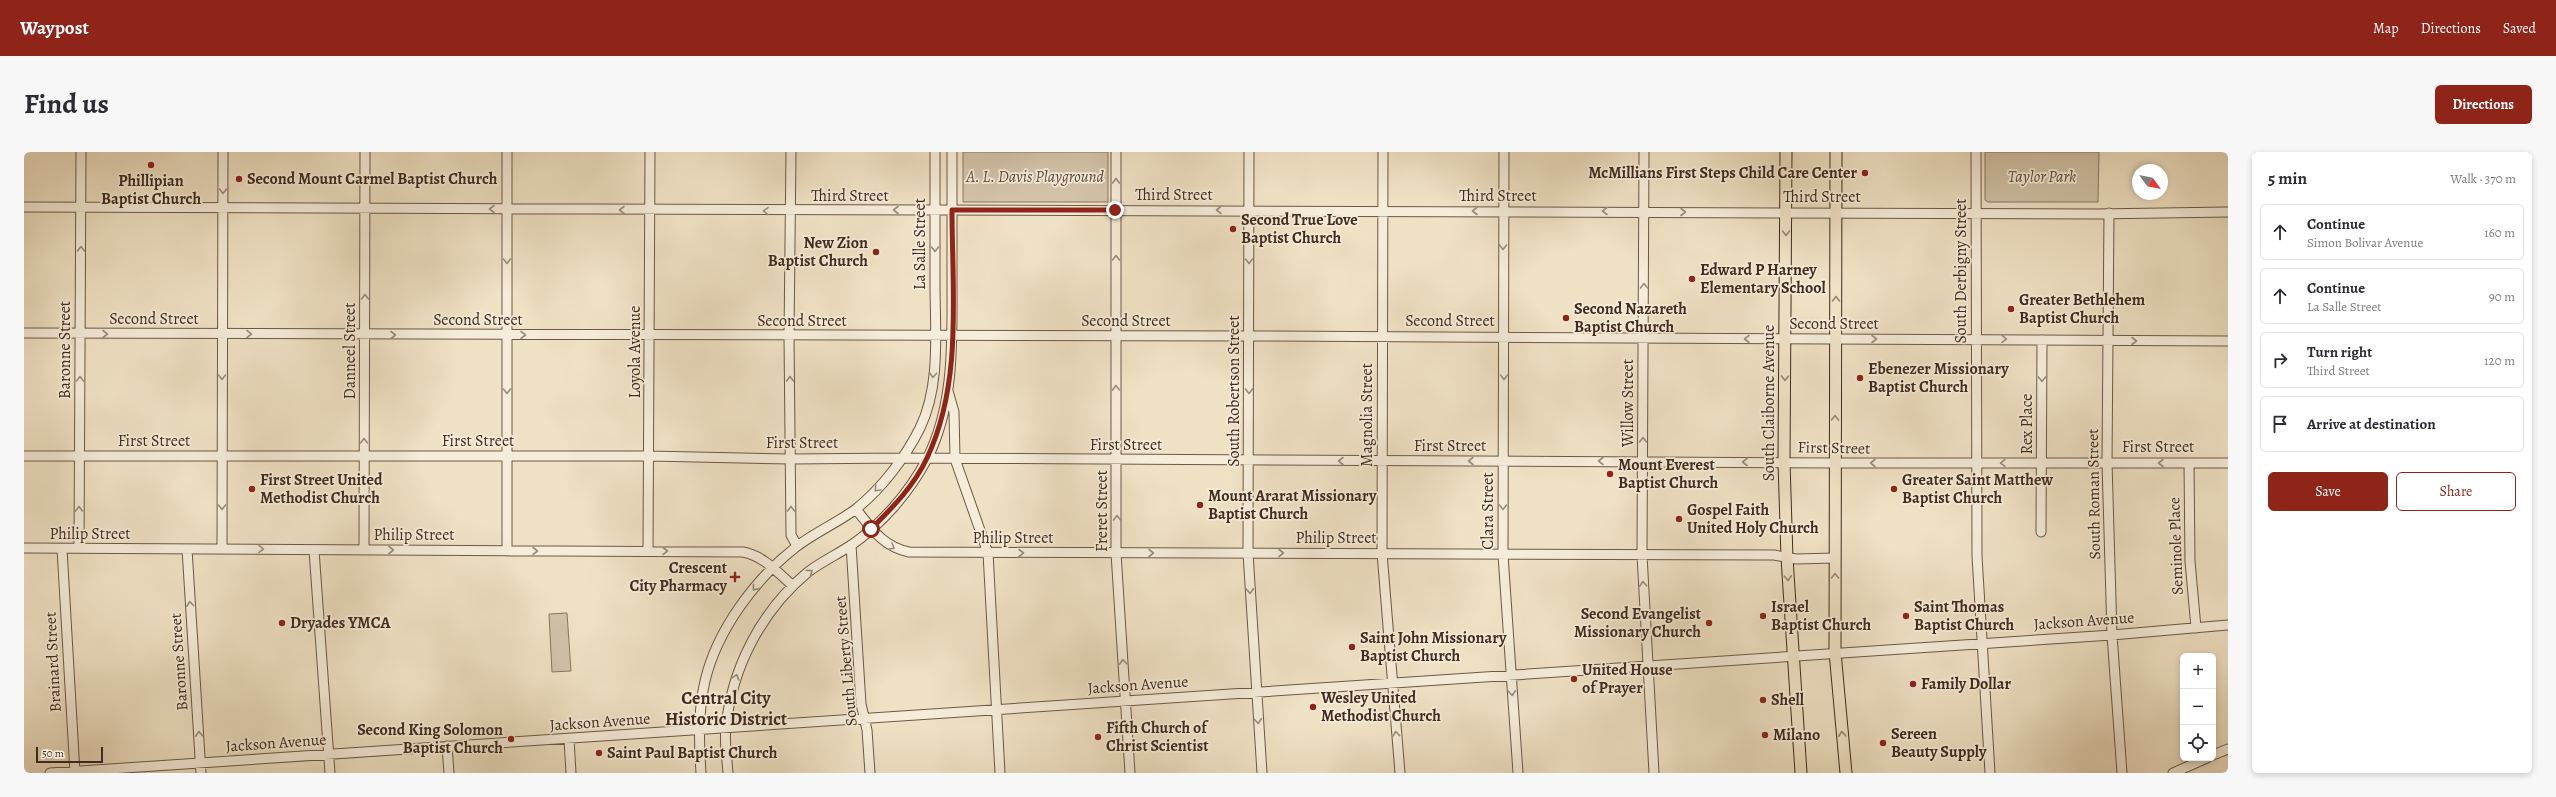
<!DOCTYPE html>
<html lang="en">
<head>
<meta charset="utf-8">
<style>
  :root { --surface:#fff; --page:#f7f7f7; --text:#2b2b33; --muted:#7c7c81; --line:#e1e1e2; --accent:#8f2418 }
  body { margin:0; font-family:Alegreya,serif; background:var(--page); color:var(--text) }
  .controls { position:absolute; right:12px; bottom:12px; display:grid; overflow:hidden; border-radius:6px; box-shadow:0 2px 6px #0003 }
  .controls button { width:36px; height:36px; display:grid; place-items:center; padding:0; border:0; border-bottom:1px solid var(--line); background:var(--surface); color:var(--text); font:20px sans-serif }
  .compass { position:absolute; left:2108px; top:12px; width:36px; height:36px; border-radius:50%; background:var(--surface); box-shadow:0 2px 6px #0003; rotate:123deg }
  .scale { position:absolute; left:12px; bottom:10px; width:67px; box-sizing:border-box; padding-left:4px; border:2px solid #412b1f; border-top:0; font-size:11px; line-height:14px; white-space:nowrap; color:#412b1f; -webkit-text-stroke:3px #f5ecd9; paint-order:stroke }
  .stop { position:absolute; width:12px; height:12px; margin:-9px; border:3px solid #8f2418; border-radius:50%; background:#fff }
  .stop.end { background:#8f2418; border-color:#fff; box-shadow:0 1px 4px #0008 }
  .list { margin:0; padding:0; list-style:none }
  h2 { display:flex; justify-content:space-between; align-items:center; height:52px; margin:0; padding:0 16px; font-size:17px }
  h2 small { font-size:13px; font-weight:400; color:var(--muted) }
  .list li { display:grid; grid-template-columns:26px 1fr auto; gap:12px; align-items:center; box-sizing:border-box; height:56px; margin:0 8px 8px; padding:0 8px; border:1px solid var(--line); border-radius:6px }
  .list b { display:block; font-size:15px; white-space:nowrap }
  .list p { margin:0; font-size:13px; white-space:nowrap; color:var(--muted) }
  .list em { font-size:13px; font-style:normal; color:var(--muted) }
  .actions { display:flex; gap:8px; padding:12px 16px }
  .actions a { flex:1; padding:9px 0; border:1px solid var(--accent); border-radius:6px; text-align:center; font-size:14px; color:var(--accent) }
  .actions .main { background:var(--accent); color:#fff }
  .icon { flex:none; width:22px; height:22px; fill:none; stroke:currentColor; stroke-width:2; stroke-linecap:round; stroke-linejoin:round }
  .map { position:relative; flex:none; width:2204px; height:621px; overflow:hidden; border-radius:6px }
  header { display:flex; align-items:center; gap:24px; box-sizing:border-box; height:56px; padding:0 20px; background:var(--accent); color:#fff }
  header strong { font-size:19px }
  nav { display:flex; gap:22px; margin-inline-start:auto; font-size:14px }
  .intro { display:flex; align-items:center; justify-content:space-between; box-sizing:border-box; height:96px; padding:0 24px }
  h1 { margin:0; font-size:28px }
  .button { padding:10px 18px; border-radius:6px; background:var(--accent); color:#fff; font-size:14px; font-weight:700 }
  main { display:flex; gap:24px; padding:0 24px }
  aside { flex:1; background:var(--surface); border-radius:6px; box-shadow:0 2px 6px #0003 }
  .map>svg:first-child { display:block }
  .green { fill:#d1c2a8; stroke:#897664 }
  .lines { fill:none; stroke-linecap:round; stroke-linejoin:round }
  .minor-casing { stroke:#6c5848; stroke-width:11 }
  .major-casing { stroke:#412b1f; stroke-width:13 }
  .minor { stroke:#f5ecd9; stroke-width:9 }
  .major { stroke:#efe1c4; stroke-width:11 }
  .oneway { stroke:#9b8c7c }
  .oneway2 { stroke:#988672 }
  .route { stroke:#8f2418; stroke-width:5 }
  .poi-dot { fill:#8f2418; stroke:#f5ecd9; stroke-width:1.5 }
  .labels { text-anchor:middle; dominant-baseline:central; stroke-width:3.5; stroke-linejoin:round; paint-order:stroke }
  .poi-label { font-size:16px; font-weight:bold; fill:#412b1f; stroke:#f5ecd9; text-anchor:start }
  .park-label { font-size:16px; font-style:italic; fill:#5e493a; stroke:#f5ecd9 }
  .street-label { font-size:16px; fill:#412b1f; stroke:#f5ecd9 }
  .quarter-label { font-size:18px; font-weight:bold; fill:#412b1f; stroke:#f5ecd9 }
</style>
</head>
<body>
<header>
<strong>Waypost</strong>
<nav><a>Map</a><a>Directions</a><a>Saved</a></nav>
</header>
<div class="intro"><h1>Find us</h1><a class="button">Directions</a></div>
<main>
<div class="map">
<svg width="2204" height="621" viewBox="0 0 2204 621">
  <rect width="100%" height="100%" fill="#efe1c4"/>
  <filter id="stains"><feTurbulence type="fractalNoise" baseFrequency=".005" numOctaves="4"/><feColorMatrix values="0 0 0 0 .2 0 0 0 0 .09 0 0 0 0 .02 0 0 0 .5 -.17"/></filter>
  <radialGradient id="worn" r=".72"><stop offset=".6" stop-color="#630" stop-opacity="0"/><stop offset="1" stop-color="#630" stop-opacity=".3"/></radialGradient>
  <path class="green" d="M939,0h145v50h-145z
    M1961,0h114l-1,50h-110l-3,-2z
    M543,461l4,58 -19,1 -3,-58z"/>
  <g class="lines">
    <g class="minor-casing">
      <path id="minor" d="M767,0l-2,184 2,199 6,11
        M1092,0v401l14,220
        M1225,0l-1,401 14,220
        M1359,0l-1,401 18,220
        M1480,0l-1,403 15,218
        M1620,0l-2,403 12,218
        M1952,0l1,404 13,217
        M0,55l2072,7 132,-2
        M2085,61l-2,249 5,173 10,138
        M0,181l1224,3 980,5
        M924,239l6,21 1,47 33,94 12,220
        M0,304h625l142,3 111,-1 932,5h394
        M2165,311l1,98 6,67
        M832,357c15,19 27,38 53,43l865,3 22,4 39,-1
        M2017,380l1,-192
        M827,393l10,159 6,26 3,43
        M0,396l719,4c21,4 34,20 50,34
        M55,396l2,-396
        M38,397l13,224
        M163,397l14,224
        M198,397l1,-397
        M290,398l16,223
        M340,398l1,-398
        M483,399v-399
        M624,399l2,-399
        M545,587l2,34
        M423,594l2,27
        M2189,603l15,-6
        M26,621l2062,-138 116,-10
        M677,621c-2,-31 -3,-62 4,-92 12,-51 50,-102 91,-134 18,-14 41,-24 60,-38 26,-21 49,-51 64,-81 21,-43 15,-98 15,-144 0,-44 0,-88 0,-132
        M704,621c-1,-15 -4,-31 -2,-46 6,-60 36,-117 82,-155 13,-10 28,-17 42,-26 31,-21 59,-53 77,-87 28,-55 25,-119 25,-180 0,-42 0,-85 0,-127
        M2149,621l34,-15"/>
    </g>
    <g class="major-casing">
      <path id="major" d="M1762,0l-2,310 3,96 14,215
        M1812,0l-1,500 11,121"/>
    </g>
    <use href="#minor" class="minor"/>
    <use href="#major" class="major"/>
  </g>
  <defs><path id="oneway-chevron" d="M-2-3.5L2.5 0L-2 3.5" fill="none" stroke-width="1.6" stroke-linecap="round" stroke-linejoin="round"/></defs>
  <g class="oneway">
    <use href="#oneway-chevron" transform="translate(1092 29) rotate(-90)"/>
    <use href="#oneway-chevron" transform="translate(199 39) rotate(90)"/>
    <use href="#oneway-chevron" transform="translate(468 57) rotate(-180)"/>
    <use href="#oneway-chevron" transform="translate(598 58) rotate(-180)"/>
    <use href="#oneway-chevron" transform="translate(872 58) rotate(180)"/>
    <use href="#oneway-chevron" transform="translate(1195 58) rotate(-180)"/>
    <use href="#oneway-chevron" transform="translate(742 59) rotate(-179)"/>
    <use href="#oneway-chevron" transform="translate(1451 59) rotate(-180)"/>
    <use href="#oneway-chevron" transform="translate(1581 59) rotate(-180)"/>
    <use href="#oneway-chevron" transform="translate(1659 60)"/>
    <use href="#oneway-chevron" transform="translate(1479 95) rotate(90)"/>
    <use href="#oneway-chevron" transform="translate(57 97) rotate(-90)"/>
    <use href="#oneway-chevron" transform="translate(911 97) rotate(90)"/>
    <use href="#oneway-chevron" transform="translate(1092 106) rotate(-90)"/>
    <use href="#oneway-chevron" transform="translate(483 109) rotate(90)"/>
    <use href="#oneway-chevron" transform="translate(1225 109) rotate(90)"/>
    <use href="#oneway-chevron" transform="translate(1620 134) rotate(-90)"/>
    <use href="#oneway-chevron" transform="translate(341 145) rotate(-90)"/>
    <use href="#oneway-chevron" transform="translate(81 182)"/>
    <use href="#oneway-chevron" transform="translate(225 182)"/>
    <use href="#oneway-chevron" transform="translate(369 183)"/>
    <use href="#oneway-chevron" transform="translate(499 183)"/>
    <use href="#oneway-chevron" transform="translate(1723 187) rotate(-180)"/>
    <use href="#oneway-chevron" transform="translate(1850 187)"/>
    <use href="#oneway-chevron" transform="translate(1980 187) rotate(1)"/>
    <use href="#oneway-chevron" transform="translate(2110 189)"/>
    <use href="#oneway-chevron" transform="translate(909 223) rotate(95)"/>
    <use href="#oneway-chevron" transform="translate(198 225) rotate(90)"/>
    <use href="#oneway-chevron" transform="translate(1480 225) rotate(90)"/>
    <use href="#oneway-chevron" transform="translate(56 227) rotate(-90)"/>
    <use href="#oneway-chevron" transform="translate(766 227) rotate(-91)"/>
    <use href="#oneway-chevron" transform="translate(2018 227) rotate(90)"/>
    <use href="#oneway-chevron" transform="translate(1092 236) rotate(-91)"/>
    <use href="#oneway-chevron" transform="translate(483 239) rotate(90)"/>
    <use href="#oneway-chevron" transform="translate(1225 239) rotate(90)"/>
    <use href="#oneway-chevron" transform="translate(1619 288) rotate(-90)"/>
    <use href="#oneway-chevron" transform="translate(340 289) rotate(-90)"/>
    <use href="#oneway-chevron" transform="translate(1317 309) rotate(-180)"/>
    <use href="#oneway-chevron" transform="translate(1447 309) rotate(-180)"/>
    <use href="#oneway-chevron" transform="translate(1577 309) rotate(-180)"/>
    <use href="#oneway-chevron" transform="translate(1721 310) rotate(-180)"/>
    <use href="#oneway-chevron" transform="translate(1849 311) rotate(180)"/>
    <use href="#oneway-chevron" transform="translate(1979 311) rotate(179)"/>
    <use href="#oneway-chevron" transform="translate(2137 311) rotate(-180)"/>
    <use href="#oneway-chevron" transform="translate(853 337) rotate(133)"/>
    <use href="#oneway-chevron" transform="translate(198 355) rotate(90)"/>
    <use href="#oneway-chevron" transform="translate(1479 355) rotate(90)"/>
    <use href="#oneway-chevron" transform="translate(55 357) rotate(-90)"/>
    <use href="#oneway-chevron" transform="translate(767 357) rotate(-90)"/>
    <use href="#oneway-chevron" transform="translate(1093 366) rotate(-90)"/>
    <use href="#oneway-chevron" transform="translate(868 395) rotate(29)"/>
    <use href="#oneway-chevron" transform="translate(237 397) rotate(1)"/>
    <use href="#oneway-chevron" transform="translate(367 398)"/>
    <use href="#oneway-chevron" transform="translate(511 399)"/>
    <use href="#oneway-chevron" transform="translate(641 399)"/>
    <use href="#oneway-chevron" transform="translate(997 401)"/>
    <use href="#oneway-chevron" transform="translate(1127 401)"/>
    <use href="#oneway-chevron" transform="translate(1257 401)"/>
    <use href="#oneway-chevron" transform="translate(786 420) rotate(-37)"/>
    <use href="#oneway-chevron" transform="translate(1619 432) rotate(-93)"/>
    <use href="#oneway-chevron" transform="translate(731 436) rotate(127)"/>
    <use href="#oneway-chevron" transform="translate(1226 439) rotate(87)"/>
    <use href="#oneway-chevron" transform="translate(166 452) rotate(-94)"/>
    <use href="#oneway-chevron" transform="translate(1099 510) rotate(-94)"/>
    <use href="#oneway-chevron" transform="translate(712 525) rotate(-74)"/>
    <use href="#oneway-chevron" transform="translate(1488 541) rotate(86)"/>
    <use href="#oneway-chevron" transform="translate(1234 569) rotate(85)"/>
    <use href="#oneway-chevron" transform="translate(175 582) rotate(-94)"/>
    <use href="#oneway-chevron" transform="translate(1372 582) rotate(-95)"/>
  </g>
  <g class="oneway2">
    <use href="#oneway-chevron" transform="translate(1762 81) rotate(90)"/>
    <use href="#oneway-chevron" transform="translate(1812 147) rotate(-90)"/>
    <use href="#oneway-chevron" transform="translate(1761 226) rotate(91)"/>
    <use href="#oneway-chevron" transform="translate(1811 266) rotate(-89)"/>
    <use href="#oneway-chevron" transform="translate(1811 424) rotate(-90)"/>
    <use href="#oneway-chevron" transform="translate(1764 426) rotate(87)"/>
    <use href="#oneway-chevron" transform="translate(1818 582) rotate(-95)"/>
  </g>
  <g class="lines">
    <path class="route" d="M847,377c22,-22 43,-43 56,-71 36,-76 25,-167 25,-248h163"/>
  </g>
  <g class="poi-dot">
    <circle cx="127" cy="13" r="4"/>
    <circle cx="1841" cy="21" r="4"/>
    <circle cx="215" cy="27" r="4"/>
    <circle cx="1209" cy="77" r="4"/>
    <circle cx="852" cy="100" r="4"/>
    <circle cx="1668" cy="127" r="4"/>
    <circle cx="1987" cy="157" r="4"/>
    <circle cx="1542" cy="166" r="4"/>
    <circle cx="1836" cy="226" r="4"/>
    <circle cx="1586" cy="322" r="4"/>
    <circle cx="228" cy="337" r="4"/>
    <circle cx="1870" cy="337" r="4"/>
    <circle cx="1176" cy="353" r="4"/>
    <circle cx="1655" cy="367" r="4"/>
    <path d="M709 419h4v4h4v4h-4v4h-4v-4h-4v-4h4z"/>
    <circle cx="1739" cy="464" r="4"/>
    <circle cx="1882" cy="464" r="4"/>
    <circle cx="258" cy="471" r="4"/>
    <circle cx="1685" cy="471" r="4"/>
    <circle cx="1328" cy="495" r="4"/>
    <circle cx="1550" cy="527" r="4"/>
    <circle cx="1889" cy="532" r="4"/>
    <circle cx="1739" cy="548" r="4"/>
    <circle cx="1289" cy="555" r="4"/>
    <circle cx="1741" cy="583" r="4"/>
    <circle cx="1074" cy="585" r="4"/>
    <circle cx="487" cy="587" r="4"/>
    <circle cx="1859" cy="591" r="4"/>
    <circle cx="575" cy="601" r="4"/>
  </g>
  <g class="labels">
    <g class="poi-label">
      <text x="1833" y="21" text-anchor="end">McMillians First Steps Child Care Center</text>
      <text x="223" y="27">Second Mount Carmel Baptist Church</text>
      <text x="127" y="29" text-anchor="middle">Phillipian<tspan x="127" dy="18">Baptist Church</tspan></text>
      <text x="1217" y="68">Second True Love<tspan x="1217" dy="18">Baptist Church</tspan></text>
      <text x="844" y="91" text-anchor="end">New Zion<tspan x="844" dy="18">Baptist Church</tspan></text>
      <text x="1676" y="118">Edward P Harney<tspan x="1676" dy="18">Elementary School</tspan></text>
      <text x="1995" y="148">Greater Bethlehem<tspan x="1995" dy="18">Baptist Church</tspan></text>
      <text x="1550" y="157">Second Nazareth<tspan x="1550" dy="18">Baptist Church</tspan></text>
      <text x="1844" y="217">Ebenezer Missionary<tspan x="1844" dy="18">Baptist Church</tspan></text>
      <text x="1594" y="313">Mount Everest<tspan x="1594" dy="18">Baptist Church</tspan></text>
      <text x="236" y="328">First Street United<tspan x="236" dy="18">Methodist Church</tspan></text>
      <text x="1878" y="328">Greater Saint Matthew<tspan x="1878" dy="18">Baptist Church</tspan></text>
      <text x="1184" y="344">Mount Ararat Missionary<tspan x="1184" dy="18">Baptist Church</tspan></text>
      <text x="1663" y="358">Gospel Faith<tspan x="1663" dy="18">United Holy Church</tspan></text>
      <text x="703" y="416" text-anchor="end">Crescent<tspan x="703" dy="18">City Pharmacy</tspan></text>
      <text x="1747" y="455">Israel<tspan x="1747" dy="18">Baptist Church</tspan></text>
      <text x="1890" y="455">Saint Thomas<tspan x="1890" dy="18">Baptist Church</tspan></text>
      <text x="1677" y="462" text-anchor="end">Second Evangelist<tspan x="1677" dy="18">Missionary Church</tspan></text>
      <text x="266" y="471">Dryades YMCA</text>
      <text x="1336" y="486">Saint John Missionary<tspan x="1336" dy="18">Baptist Church</tspan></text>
      <text x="1558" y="518">United House<tspan x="1558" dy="18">of Prayer</tspan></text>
      <text x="1897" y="532">Family Dollar</text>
      <text x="1297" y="546">Wesley United<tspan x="1297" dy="18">Methodist Church</tspan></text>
      <text x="1747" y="548">Shell</text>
      <text x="1082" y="576">Fifth Church of<tspan x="1082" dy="18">Christ Scientist</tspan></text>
      <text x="479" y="578" text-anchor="end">Second King Solomon<tspan x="479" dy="18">Baptist Church</tspan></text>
      <text x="1867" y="582">Sereen<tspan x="1867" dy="18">Beauty Supply</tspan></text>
      <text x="1749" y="583">Milano</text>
      <text x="583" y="601">Saint Paul Baptist Church</text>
    </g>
    <g class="park-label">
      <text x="1011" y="25">A. L. Davis Playground</text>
      <text x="2018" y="25">Taylor Park</text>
    </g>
    <g class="street-label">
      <text x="1150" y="43">Third Street</text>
      <text x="826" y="44">Third Street</text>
      <text x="1474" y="44">Third Street</text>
      <text x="1798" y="45">Third Street</text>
      <text transform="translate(896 92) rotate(-90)">La Salle Street</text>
      <text transform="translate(1937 119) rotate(-90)">South Derbigny Street</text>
      <text x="130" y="167">Second Street</text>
      <text x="454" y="168">Second Street</text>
      <text x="778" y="169">Second Street</text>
      <text x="1102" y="169">Second Street</text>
      <text x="1426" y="169">Second Street</text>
      <text x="1810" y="172">Second Street</text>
      <text transform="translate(41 198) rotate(-90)">Baronne Street</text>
      <text transform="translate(326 199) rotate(-90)">Danneel Street</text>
      <text transform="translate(611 200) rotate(-90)">Loyola Avenue</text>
      <text transform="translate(1210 239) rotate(-90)">South Robertson Street</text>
      <text transform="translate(1604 251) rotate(-90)">Willow Street</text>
      <text transform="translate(1745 251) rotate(-90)">South Claiborne Avenue</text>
      <text transform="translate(1343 263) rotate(-90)">Magnolia Street</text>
      <text transform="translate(2003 272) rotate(-90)">Rex Place</text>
      <text x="130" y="289">First Street</text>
      <text x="454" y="289">First Street</text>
      <text x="778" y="291">First Street</text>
      <text x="1102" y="293">First Street</text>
      <text x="1426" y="294">First Street</text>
      <text x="2134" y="295">First Street</text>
      <text transform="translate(1810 296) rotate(1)">First Street</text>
      <text transform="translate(2070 342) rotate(-91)">South Roman Street</text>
      <text transform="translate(1078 359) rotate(-90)">Freret Street</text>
      <text transform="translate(1464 359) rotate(-90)">Clara Street</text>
      <text x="66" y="382">Philip Street</text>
      <text x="390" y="383">Philip Street</text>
      <text x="989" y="386">Philip Street</text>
      <text x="1312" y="386">Philip Street</text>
      <text transform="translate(2152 394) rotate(-92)">Seminole Place</text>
      <text transform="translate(2060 469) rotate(-4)">Jackson Avenue</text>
      <text transform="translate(822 509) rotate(-95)">South Liberty Street</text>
      <text transform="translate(29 510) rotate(-93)">Brainard Street</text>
      <text transform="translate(155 510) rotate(-94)">Baronne Street</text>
      <text transform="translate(1114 533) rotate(-4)">Jackson Avenue</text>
      <text transform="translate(576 570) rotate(-4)">Jackson Avenue</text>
      <text transform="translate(252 591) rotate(-4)">Jackson Avenue</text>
    </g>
    <g class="quarter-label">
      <text x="702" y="546">Central City<tspan x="702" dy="21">Historic District</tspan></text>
    </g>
  </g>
  <rect width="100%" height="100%" filter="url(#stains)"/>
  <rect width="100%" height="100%" fill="url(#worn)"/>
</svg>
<div class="controls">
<button>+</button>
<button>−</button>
<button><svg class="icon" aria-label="locate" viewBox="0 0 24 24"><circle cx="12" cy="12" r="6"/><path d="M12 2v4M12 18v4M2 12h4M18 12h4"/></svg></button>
</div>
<svg class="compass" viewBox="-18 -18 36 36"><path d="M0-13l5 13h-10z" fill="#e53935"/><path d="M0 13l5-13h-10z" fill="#7c7c81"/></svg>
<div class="scale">50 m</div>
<div class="stop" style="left:847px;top:377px"></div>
<div class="stop end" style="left:1091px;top:58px"></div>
</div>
<aside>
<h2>5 min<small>Walk · 370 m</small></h2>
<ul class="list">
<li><svg class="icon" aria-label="ahead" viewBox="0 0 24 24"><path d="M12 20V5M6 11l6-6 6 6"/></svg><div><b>Continue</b><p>Simon Bolivar Avenue</p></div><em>160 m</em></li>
<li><svg class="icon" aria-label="ahead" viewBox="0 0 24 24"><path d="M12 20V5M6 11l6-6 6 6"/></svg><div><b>Continue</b><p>La Salle Street</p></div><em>90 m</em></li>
<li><svg class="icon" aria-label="right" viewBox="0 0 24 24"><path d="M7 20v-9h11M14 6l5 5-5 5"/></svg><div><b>Turn right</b><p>Third Street</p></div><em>120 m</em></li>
<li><svg class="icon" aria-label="arrive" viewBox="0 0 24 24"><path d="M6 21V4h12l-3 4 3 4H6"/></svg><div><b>Arrive at destination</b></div></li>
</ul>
<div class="actions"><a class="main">Save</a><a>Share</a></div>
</aside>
</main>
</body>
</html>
